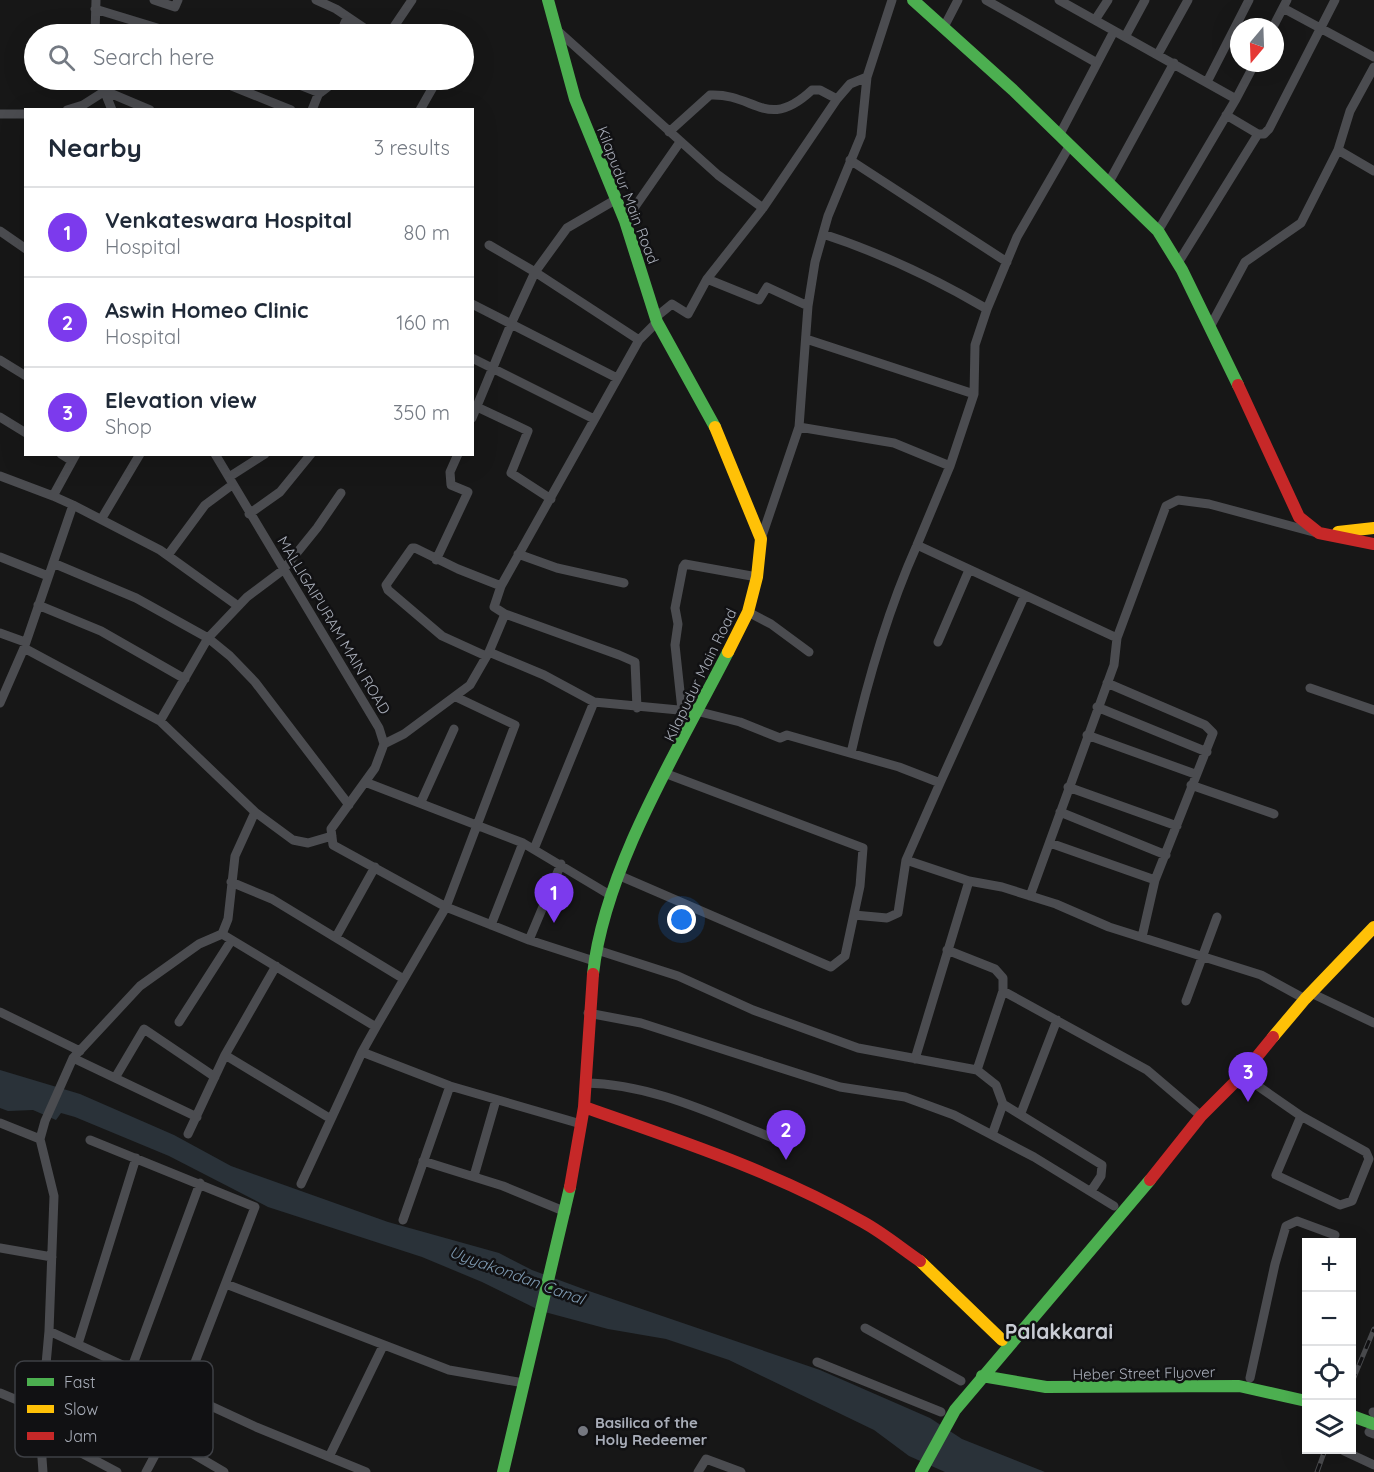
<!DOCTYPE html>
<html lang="en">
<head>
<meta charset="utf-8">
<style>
  :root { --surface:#fff; --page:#f2f2f3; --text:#1f2937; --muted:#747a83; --line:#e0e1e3; --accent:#7c3aed }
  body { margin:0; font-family:Quicksand,sans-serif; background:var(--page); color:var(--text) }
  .controls { position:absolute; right:18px; bottom:18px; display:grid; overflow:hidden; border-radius:0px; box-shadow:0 6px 24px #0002 }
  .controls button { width:54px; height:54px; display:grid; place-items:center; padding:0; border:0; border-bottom:2px solid var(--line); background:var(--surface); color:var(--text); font:30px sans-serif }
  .compass { position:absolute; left:1230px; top:18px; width:54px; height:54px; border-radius:50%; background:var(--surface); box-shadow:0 6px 24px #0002; rotate:199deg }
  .you { position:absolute; left:682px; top:920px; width:21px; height:21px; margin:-15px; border:4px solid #fff; border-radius:50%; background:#1a73e8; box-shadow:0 0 0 9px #1a73e833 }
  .badge { display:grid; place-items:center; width:39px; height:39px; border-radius:50%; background:var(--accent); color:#fff; font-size:20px; font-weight:700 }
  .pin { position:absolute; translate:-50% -50px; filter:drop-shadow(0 2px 3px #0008) }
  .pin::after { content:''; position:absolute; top:32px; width:21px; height:18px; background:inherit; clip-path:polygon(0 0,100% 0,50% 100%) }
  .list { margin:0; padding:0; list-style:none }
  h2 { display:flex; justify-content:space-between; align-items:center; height:78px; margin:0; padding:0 24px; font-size:26px }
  h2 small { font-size:20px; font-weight:400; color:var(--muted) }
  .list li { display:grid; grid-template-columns:39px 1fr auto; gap:18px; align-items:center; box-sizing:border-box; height:90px; padding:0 24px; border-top:2px solid var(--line) }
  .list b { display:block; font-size:22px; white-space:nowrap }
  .list p { margin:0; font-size:20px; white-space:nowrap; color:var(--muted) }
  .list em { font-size:20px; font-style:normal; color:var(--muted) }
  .icon { flex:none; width:33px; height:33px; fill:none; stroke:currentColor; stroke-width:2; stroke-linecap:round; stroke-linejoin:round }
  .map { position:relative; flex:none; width:1374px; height:1472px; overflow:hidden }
  .search { position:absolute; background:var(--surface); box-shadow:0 6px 24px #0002; left:24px; top:24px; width:450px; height:66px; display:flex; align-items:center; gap:15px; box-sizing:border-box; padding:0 21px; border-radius:33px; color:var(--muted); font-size:22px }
  .panel { position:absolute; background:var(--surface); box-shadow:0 6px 24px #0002; left:24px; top:108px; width:450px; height:348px; border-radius:0px }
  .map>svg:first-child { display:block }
  .water { fill:#2a3239 }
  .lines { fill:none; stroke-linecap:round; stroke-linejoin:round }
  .street { stroke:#4b4c50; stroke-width:9 }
  .fast { stroke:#4caf50; stroke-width:12 }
  .slow { stroke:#ffc107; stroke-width:12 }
  .jam { stroke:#c62828; stroke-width:12 }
  .rail-casing { stroke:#4b4c4f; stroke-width:5 }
  .rail { stroke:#111113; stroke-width:3; stroke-dasharray:9; stroke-linecap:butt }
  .poi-dot { fill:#757880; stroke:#111113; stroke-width:2 }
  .labels { text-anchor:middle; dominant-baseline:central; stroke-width:5; stroke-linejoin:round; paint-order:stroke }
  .street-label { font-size:15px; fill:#a8adb8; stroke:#111113 }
  .poi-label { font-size:15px; font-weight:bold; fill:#a8adb8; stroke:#111113; text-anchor:start }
  .water-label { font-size:16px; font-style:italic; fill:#7f9bb3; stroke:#111113 }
  .district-label { font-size:21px; font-weight:bold; fill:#c9ccd4; stroke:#111113 }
  .key { fill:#111113; stroke:#3e4045; stroke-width:1.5 }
  .key-label { font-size:16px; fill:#a8adb8 }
</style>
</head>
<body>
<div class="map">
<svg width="1374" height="1472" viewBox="0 0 1374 1472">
  <rect width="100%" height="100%" fill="#171717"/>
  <path class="water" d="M0,1070l80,24 94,41 57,31 157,56 111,31 33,17 54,20 234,80 110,48 32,21 83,33h-100l-36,-16 -35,-26 -145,-70 -63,-21 -58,-10 -67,-18 -59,-29 -60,-25 -154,-50 -99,-51 -94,-39 -14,-4 -5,7 -23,-10 -25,1 -8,-3z"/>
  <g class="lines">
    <path class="street" d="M154,0l21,7 3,-7
      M316,0l20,9 37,25
      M986,0l111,63
      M1059,0l177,99 -78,132
      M1283,8l91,49
      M95,9l82,25
      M1095,20l13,-20
      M944,27l14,-27
      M1273,27l14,-27
      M558,31l160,144 45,33 74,-109 13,-15 17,-7
      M95,34l1,-34
      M340,34l7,-16
      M389,34l23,-34
      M1125,37l20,-37
      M1158,54l30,-54
      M100,80l12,30
      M217,80l74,30
      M287,80l33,13 17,-13
      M1207,82l42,-82
      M1236,99l19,-36
      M67,110l16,-5 22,-14 45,19
      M312,110l12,-30
      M420,110l17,-30
      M0,114h26
      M1226,115l32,19h6l5,-5 66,-129
      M669,132l41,-37c45,-2 57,37 102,-5h8l17,9
      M1060,134l54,-103
      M1338,150l36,21
      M850,160l157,102
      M1109,182l65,-119
      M625,221l55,-79
      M0,231l26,18
      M823,234c58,19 111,44 164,75l30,-72 53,-92
      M489,245l46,27 104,68
      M1178,263l80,-129
      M707,279l52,21 8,-13 41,19
      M472,304l145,74
      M656,317l16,-13 16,10 19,-35 56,-71
      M1210,327l35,-65 56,-39 37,-73 12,-39 24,-44
      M806,339l168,55
      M472,358l122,61
      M0,360l26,16
      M477,407l51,24 -17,42 40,26
      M0,417l26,16
      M472,418l39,-94 24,-52 32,-44 48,-28
      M799,427l95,16 56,23 -33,79
      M61,454l11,7
      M215,454l164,274 5,16 -9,24 -44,61 2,16 113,62 83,33 65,21
      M950,466l24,-72 1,-49 12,-36
      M0,476l53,20
      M229,477l36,-23
      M73,505l87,45 78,56
      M249,514l31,-22 31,-38
      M102,518l38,-64
      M761,539l38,-112 9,-121 7,-44 13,-46 33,-80 6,-59 25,-77
      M518,554l39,14 67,15
      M168,555l37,-50 27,-20
      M0,557l48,19
      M436,560l32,-68 -17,-7 -1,-13 8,-18
      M53,563l83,35 72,40 22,18 25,26 94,123
      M38,605l63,26 84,48
      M748,612l23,12 38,28
      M505,614l-11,-7 7,-21 138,-246 18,-18
      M0,633l25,9
      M938,642l31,-72
      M489,652l16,-38 114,41 16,7 2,46
      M486,656l-44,-20 -54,-46 -2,-5 26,-37h3l43,21 43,17
      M1107,683l98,42 8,8 -58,147 -13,57
      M1310,688l64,22
      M0,703l24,-55
      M1097,707l110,45
      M682,710l-7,-65 3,-21 -3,-16 8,-41 2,-3 72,13
      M160,721l48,-83 39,-41 36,-27 34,-42 24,-35
      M1087,735l108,39
      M384,744l20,-10 66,-49 19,-33 55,23 50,27 106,10 40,10 40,16 7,-3 112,32 36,14 5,2 -34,77 63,21 33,6 54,17 53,23 152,48 44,24
      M851,753c16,-71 36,-141 66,-208l200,93
      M365,782l158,61 87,52
      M940,783l84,-186
      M1191,785l83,29
      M1068,787l109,39
      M421,802l33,-73
      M255,812l38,28 15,3 24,-7
      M1060,812l106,43
      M1050,843l105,37
      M534,849l60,-147
      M618,875l213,92 14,-11 15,-70 3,-38 -196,-74
      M231,882l41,17 130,79
      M1030,896l84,-231 3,-27 49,-132 12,-6 31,4 108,29
      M854,915l33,3 11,-5 8,-53
      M491,925l32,-82
      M222,934l154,93 -14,25 88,34 131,38
      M336,937l39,-70
      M529,940l32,-76
      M597,950l81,26 75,34 105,38 119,22 26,-79
      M947,950l48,19 8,9v13l144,79 54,46
      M1311,993l63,30
      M1186,1001l31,-84
      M0,1012l80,39
      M588,1013l53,10 199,64 65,10 49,18 80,42 80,49
      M179,1022l52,-81
      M376,1027l70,-120 69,-182 -59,-28
      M225,1055l106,64
      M73,1058l124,59
      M915,1059l54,-178
      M977,1070l19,15 7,19 99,61 -1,11 -10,15
      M1242,1075l59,41 65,36 3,7 -17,42 -12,4 -64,-30 25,-59
      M115,1078l29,-49 71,48
      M585,1083c67,1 127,31 188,55
      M1021,1113l36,-93
      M0,1123l40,16
      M188,1134l37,-79 51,-89
      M992,1135l11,-31
      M90,1140l165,67 -85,220 -24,45
      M423,1161l80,25 63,26
      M474,1176l22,-76
      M301,1184l61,-132
      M403,1220l47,-134
      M0,1248l52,9
      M226,1284l223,86 75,13
      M865,1328l96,53
      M49,1331l207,96 110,45
      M78,1344l58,-186
      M817,1362l124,50
      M132,1367l68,-184
      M45,1372l77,40 102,60
      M1250,1378l25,-114 11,-38 11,-5 38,14
      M0,1393l41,17
      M1373,1412l1,1
      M40,1431l77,41
      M1369,1432l5,2
      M1344,1451l30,14
      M329,1457l54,-111
      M43,1472l-3,-41 9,-100 5,-135 -14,-57 5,-18 28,-63 67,-72 59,-42 23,-10 6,-15 7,-63 20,-44 -95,-91 -136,-73 49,-143 -20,-9 23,-42
      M698,1472l8,-13 35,13"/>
    <path class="fast" d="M548,0l27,99 50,122 32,101 58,105
      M913,0l100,90 145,141 24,39 56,115
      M593,974c12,-107 86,-226 135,-322
      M982,1376l64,11 193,-1 67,15
      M1352,1416l22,8
      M503,1472l67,-285
      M921,1472l34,-62 195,-230"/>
    <path class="slow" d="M715,427l46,112 -4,38 -9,35 -20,40
      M1338,532l36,-4
      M1273,1037l32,-38 69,-72
      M920,1261l82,79"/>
    <path class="jam" d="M1238,385l61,132 20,16 55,11
      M584,1107c94,33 192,65 279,115 20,11 38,26 57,39
      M1150,1180l51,-64 41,-41 31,-38
      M570,1187l14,-80 9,-133"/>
    <g class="rail-casing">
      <path id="rail" d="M1352,1382l22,-53
        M1317,1472l8,-22"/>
    </g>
    <use href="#rail" class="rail"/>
  </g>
  <circle class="poi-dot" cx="583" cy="1431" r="6"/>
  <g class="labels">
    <g class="street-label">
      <text transform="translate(628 195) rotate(69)">Kilapudur Main Road</text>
      <text transform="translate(334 625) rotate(59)">MALLIGAIPURAM MAIN ROAD</text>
      <text transform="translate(700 675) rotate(-64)">Kilapudur Main Road</text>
      <text transform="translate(1144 1373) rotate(-1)">Heber Street Flyover</text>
    </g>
    <g class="poi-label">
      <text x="595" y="1422">Basilica of the<tspan x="595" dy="17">Holy Redeemer</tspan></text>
    </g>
    <g class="water-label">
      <text transform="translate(517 1275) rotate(20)">Uyyakondan Canal</text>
    </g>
    <g class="district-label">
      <text x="1059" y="1331">Palakkarai</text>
    </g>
  </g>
  <rect x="15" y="1361" width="198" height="96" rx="9" class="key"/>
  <rect x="27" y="1378" width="27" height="8" fill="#4caf50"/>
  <rect x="27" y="1405" width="27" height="8" fill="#ffc107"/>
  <rect x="27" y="1432" width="27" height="8" fill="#c62828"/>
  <g class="key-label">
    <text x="64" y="1388">Fast</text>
    <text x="64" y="1415">Slow</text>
    <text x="64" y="1442">Jam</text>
  </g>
</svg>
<div class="controls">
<button>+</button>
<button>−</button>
<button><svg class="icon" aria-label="locate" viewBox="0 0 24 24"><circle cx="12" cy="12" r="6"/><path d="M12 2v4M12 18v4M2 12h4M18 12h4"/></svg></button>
<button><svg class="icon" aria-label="layers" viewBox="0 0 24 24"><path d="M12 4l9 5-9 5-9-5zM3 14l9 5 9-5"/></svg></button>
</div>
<svg class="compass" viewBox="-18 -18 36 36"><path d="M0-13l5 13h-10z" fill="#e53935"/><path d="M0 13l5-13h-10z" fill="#747a83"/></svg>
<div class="you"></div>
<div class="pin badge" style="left:554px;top:923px">1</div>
<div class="pin badge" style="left:786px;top:1160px">2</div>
<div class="pin badge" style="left:1248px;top:1102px">3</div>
<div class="search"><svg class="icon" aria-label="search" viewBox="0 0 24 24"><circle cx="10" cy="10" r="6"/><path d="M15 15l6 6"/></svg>Search here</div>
<section class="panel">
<h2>Nearby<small>3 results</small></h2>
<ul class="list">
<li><span class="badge">1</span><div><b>Venkateswara Hospital</b><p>Hospital</p></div><em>80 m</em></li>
<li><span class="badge">2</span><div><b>Aswin Homeo Clinic</b><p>Hospital</p></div><em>160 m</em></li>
<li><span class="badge">3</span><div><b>Elevation view</b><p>Shop</p></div><em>350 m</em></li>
</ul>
</section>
</div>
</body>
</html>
